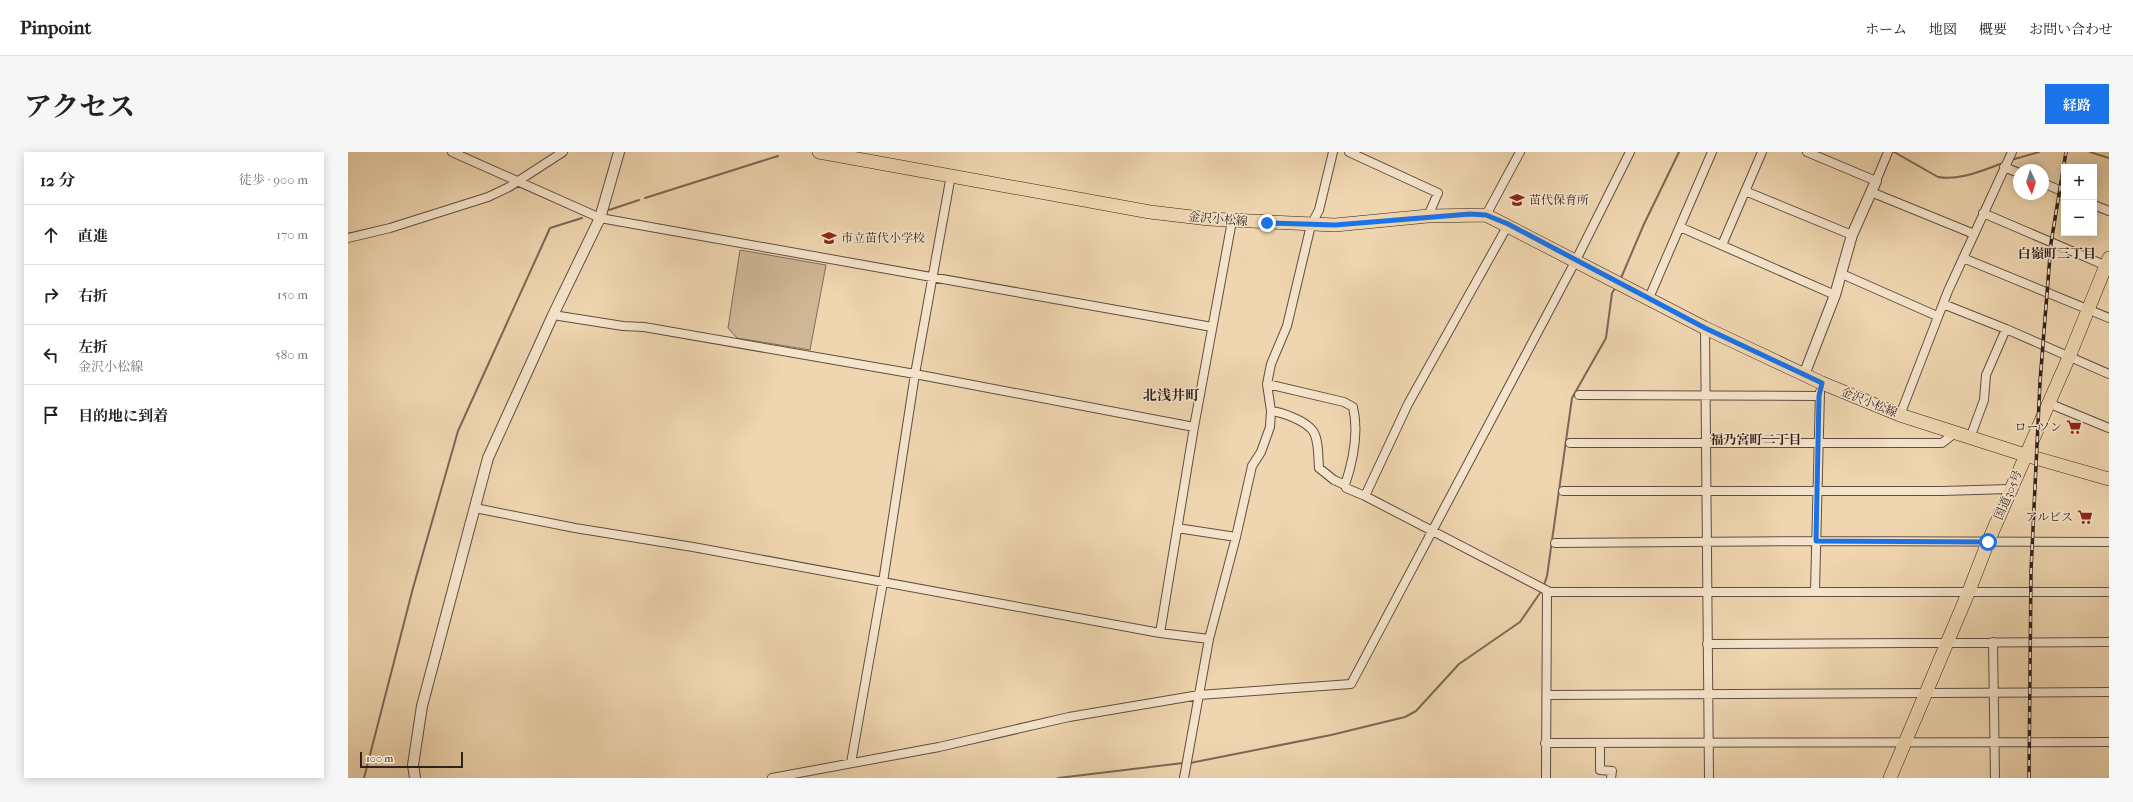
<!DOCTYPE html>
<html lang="ja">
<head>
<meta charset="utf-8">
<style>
  :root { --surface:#fff; --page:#f6f6f6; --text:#222; --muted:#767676; --line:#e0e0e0; --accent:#1a73e8 }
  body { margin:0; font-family:"IM FELL French Canon","Noto Serif JP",serif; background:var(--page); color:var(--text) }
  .controls { position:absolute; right:12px; top:12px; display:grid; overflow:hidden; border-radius:0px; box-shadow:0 2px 10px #0003 }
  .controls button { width:36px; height:36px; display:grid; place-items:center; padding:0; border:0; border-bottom:1px solid var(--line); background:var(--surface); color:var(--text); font:20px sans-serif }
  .compass { position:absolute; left:1665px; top:12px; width:36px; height:36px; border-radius:50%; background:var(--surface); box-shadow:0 2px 10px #0003; rotate:176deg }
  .scale { position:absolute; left:12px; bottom:10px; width:103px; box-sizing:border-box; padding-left:4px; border:2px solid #30211a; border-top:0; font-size:11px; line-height:14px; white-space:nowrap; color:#30211a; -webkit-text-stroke:3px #f5e4cc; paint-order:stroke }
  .stop { position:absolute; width:12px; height:12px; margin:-9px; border:3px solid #1a73e8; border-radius:50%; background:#fff }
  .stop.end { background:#1a73e8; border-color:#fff; box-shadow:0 1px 4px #0008 }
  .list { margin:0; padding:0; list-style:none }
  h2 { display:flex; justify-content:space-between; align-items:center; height:52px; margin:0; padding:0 16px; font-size:17px }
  h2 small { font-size:13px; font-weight:400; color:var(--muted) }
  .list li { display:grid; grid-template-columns:26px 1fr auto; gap:12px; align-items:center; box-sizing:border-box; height:60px; padding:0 16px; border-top:1px solid var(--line) }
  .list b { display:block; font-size:15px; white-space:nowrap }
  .list p { margin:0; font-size:13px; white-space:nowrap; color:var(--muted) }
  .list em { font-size:13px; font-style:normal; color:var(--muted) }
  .icon { flex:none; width:22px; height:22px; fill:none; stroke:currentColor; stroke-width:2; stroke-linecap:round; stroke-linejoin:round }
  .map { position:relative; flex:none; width:1761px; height:626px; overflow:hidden; border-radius:0px }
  header { display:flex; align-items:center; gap:24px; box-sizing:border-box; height:56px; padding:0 20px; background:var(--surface); border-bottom:1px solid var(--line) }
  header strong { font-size:19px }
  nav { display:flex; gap:22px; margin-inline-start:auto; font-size:14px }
  .intro { display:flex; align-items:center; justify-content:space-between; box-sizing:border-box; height:96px; padding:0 24px }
  h1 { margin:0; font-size:28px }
  .button { padding:10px 18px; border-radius:0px; background:var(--accent); color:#fff; font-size:14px; font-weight:700 }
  main { display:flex; gap:24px; padding:0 24px }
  aside { flex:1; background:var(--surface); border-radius:0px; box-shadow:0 2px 10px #0003 }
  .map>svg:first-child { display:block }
  .green { fill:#cfb796; stroke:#806c58 }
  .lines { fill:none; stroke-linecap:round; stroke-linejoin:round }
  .stream { stroke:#7c6855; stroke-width:2 }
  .minor-casing { stroke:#604e40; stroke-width:10 }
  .tertiary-casing { stroke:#604e40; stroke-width:12 }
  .primary-casing { stroke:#30211a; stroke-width:14 }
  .trunk-casing { stroke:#30211a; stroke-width:14 }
  .minor { stroke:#f5e4cc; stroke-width:8 }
  .tertiary { stroke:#f5e4cc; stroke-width:10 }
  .primary { stroke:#efd6b0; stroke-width:13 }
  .trunk { stroke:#efd6b0; stroke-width:13 }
  .rail-casing { stroke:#30211a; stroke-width:3.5 }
  .rail { stroke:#f5e4cc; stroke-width:2; stroke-dasharray:6; stroke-linecap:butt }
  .route { stroke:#1a73e8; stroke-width:5 }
  .labels { text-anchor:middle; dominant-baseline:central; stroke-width:3; stroke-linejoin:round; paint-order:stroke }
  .poi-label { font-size:12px; fill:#30211a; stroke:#f5e4cc; text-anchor:start }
  .street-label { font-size:12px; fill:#30211a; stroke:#f5e4cc }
  .neighbourhood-label { font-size:13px; font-weight:bold; fill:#30211a; stroke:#f5e4cc }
  .quarter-label { font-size:14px; font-weight:bold; fill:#30211a; stroke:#f5e4cc }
</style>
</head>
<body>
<header>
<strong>Pinpoint</strong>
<nav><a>ホーム</a><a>地図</a><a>概要</a><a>お問い合わせ</a></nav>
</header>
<div class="intro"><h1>アクセス</h1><a class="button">経路</a></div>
<main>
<aside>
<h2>12 分<small>徒歩 · 900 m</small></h2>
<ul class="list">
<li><svg class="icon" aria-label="ahead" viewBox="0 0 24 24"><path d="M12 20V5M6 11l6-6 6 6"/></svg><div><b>直進</b></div><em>170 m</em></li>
<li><svg class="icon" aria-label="right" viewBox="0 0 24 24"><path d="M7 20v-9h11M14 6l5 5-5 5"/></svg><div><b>右折</b></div><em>150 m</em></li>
<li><svg class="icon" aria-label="left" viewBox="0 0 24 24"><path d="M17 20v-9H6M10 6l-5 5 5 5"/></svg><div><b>左折</b><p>金沢小松線</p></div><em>580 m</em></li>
<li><svg class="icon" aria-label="arrive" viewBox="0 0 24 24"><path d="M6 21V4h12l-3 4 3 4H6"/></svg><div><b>目的地に到着</b></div></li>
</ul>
</aside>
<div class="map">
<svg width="1761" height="626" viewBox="0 0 1761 626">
  <rect width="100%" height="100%" fill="#efd6b0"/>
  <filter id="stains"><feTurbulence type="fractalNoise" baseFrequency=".005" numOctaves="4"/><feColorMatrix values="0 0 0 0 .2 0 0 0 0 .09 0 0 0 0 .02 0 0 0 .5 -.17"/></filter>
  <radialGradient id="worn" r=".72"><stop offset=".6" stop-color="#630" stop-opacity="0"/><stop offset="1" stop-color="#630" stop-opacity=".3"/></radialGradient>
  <path class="green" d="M392,98l86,15 -16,85 -73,-12 -9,-10z"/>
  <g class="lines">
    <path class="stream" d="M1546,0l44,25c22,4 45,-7 65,-14
      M1742,0l19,6
      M1663,8l28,-8
      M297,46l133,-42
      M261,58l30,-10
      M1273,126l23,-54 35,-72
      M1196,433l3,-9 25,-178 34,-60 6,-45 4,-6
      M842,611l141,-28 74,-18 11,-6 43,-47 61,-42 20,-29
      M16,626l49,-190 45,-157 92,-203 32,-10
      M710,626l125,-15"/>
    <g class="minor-casing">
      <path id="minor" d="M104,0l148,66 612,109
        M1001,0l89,41 -10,23
        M1459,0l69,29 12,-29
        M1656,15l15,6
        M1695,31l21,9
        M1397,39l107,44
        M1523,40l103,42
        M1746,53l15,6
        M1635,61l126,54
        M1138,63l34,-63
        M1332,75l155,68
        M0,86l42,-10 98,-31 21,-10 54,-35
        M1374,93l40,-93
        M1615,106l146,60
        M1494,122l95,42
        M1301,146l63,-146
        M1595,152l63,25 103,45
        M205,163l70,11 21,1 271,47 279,53
        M1357,176l4,450
        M919,232l77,18 9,5c6,25 0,54 -8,78
        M1231,243l240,1
        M1700,251l61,25
        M923,259c11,1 35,10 42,20 6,9 5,26 6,37l15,12 11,5 1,3 19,8 185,96h559
        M1552,263l48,-124 64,-139
        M1622,286l14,-38 2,-25 20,-46
        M1222,291h372l13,-10
        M1215,339h379l68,-2
        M1017,344l43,-92 100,-179
        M127,356l100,20 118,19 467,86 49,6
        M829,376l59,9
        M1207,391l261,-2 293,1
        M1467,439l5,-199
        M812,481l34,-206 38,-206
        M1645,490l2,136
        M1359,492l402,-2
        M1199,543l562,-3
        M1197,591l564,-1
        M1252,591v27l12,1 -1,7
        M503,611l32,-181 32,-208 36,-199
        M424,626l167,-31 130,-30 130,-22 152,-11 225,-424 54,-108
        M836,626l25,-139 27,-102 16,-71 9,-14 9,-25 1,-16 -4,-27 4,-20 16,-38 24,-101 8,-15 14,-58
        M1198,626l1,-187"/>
    </g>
    <g class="tertiary-casing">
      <path id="tertiary" d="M1456,223l31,-80 17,-60 24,-54
        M67,626l-2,-13 9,-59 66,-248 65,-143 47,-97 19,-66"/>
    </g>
    <g class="primary-casing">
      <path id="primary" d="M471,0l331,60 59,7 126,6 93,-9 58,-1 219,113 117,55 78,32 125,40 84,24"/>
    </g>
    <g class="trunk-casing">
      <path id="trunk" d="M1542,626l79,-187 19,-49 81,-185 40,-99"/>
    </g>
    <use href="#minor" class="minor"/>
    <use href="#tertiary" class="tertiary"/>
    <use href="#primary" class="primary"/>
    <use href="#trunk" class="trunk"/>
    <g class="rail-casing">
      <path id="rail" d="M1681,626l2,-207 9,-189 11,-139 15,-91"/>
    </g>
    <use href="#rail" class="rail"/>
  </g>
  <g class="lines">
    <path class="route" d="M919,71l68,2 135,-11 16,1 22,9 197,104 117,55 -3,13 -3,145 172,1"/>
  </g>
  <defs>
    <g id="school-bare" transform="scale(1.2)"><path d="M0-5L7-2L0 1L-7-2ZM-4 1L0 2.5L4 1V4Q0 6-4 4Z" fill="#8f2418" stroke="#f5e4cc" stroke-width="2.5" paint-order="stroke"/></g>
    <g id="supermarket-bare" transform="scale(1.2)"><path d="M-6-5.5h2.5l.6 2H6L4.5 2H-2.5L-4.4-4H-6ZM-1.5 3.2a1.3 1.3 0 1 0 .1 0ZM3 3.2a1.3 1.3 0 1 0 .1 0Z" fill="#8f2418" stroke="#f5e4cc" stroke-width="2.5" paint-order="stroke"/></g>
  </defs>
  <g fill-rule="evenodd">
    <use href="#school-bare" x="1169" y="48"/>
    <use href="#school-bare" x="481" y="86"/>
    <use href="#supermarket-bare" x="1726" y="275"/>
    <use href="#supermarket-bare" x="1737" y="365"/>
  </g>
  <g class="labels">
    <g class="poi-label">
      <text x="1181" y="48">苗代保育所</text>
      <text x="493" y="86">市立苗代小学校</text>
      <text x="1714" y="275" text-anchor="end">ローソン</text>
      <text x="1725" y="365" text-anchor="end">アルビス</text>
    </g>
    <g class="street-label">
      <text transform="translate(870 67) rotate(5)">金沢小松線</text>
      <text transform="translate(1521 250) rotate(22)">金沢小松線</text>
      <text transform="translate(1660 343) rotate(-67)">国道305号</text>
    </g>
    <g class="neighbourhood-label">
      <text x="1709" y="101">白嶺町三丁目</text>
      <text x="1408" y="287">福乃宮町二丁目</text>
    </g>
    <g class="quarter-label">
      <text x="823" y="243">北浅井町</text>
    </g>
  </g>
  <rect width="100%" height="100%" filter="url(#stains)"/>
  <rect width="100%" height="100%" fill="url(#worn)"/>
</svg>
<div class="controls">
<button>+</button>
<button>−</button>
</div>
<svg class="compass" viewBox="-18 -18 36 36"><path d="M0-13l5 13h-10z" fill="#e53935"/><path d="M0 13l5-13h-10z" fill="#767676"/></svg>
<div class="scale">100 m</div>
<div class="stop" style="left:1640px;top:390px"></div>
<div class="stop end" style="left:919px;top:71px"></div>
</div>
</main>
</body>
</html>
